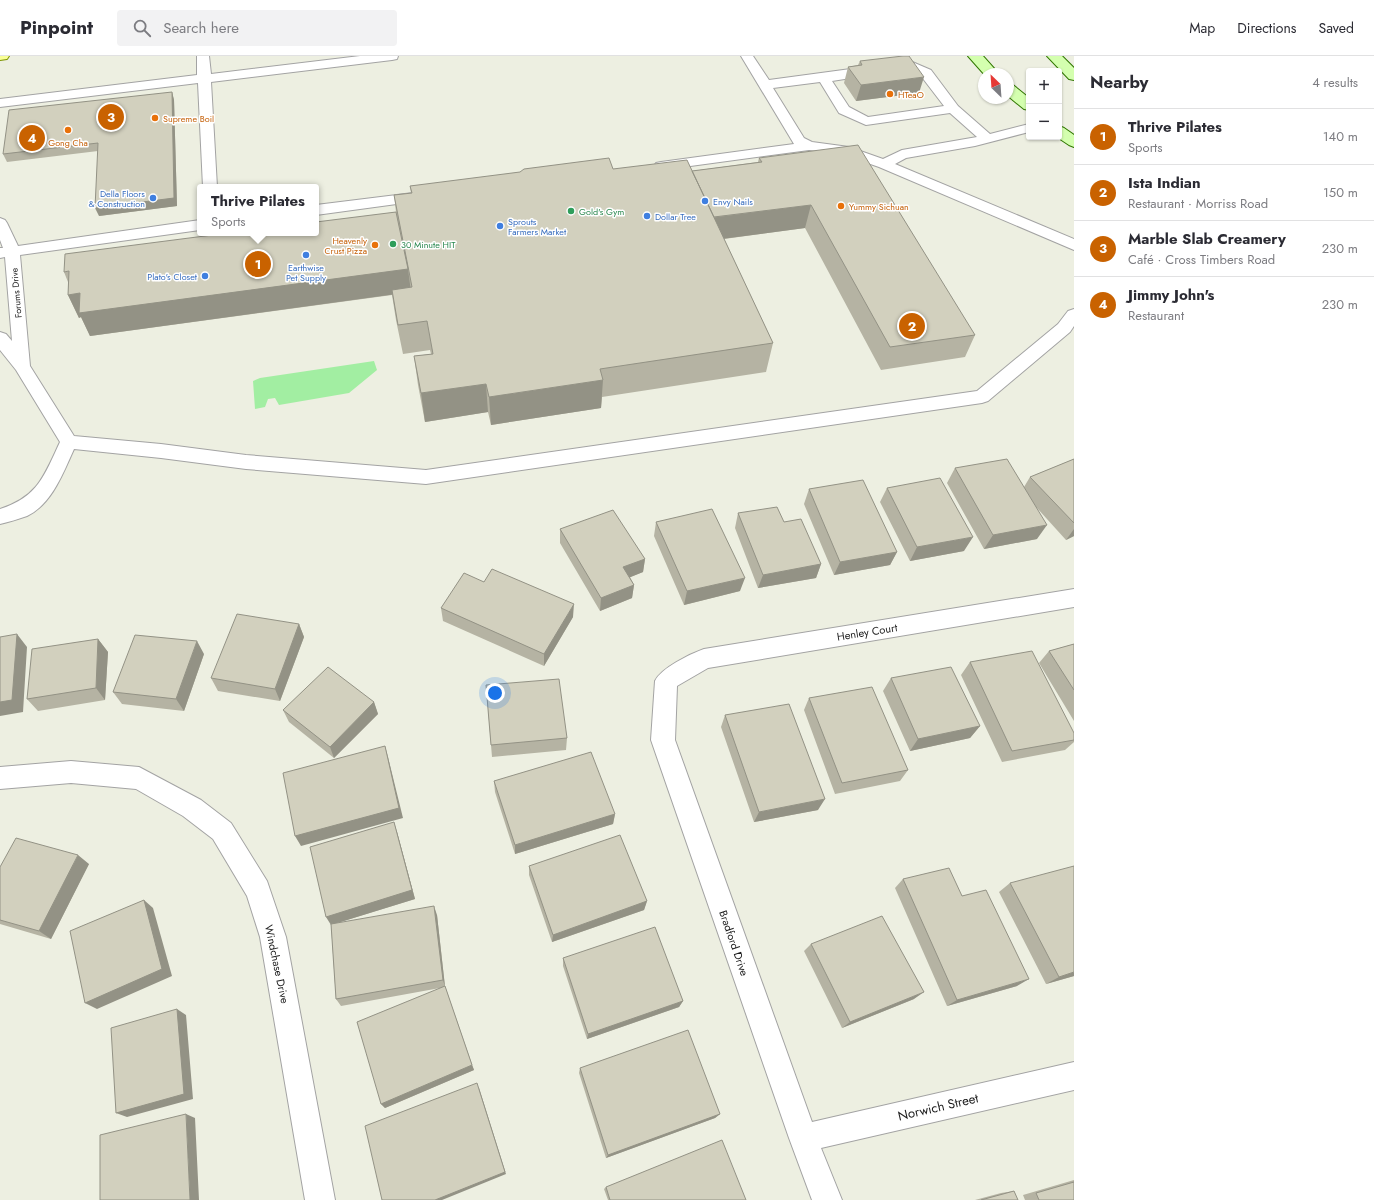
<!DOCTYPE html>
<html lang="en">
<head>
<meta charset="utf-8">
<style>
  :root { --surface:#fff; --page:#f2f2f3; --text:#2b2b33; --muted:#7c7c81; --line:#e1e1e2; --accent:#c96200 }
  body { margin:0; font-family:Jost,sans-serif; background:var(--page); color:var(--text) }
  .controls { position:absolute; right:12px; top:12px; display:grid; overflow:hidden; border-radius:4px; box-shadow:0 1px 3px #0004 }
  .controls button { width:36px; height:36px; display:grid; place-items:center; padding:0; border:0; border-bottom:1px solid var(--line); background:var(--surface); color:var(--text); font:20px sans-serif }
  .compass { position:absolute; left:978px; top:12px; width:36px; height:36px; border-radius:50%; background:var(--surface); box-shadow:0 1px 3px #0004; rotate:335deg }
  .you { position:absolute; left:495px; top:637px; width:14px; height:14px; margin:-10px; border:3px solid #fff; border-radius:50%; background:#1a73e8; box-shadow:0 0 0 6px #1a73e833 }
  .badge { display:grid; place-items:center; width:26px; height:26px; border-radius:50%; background:var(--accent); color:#fff; font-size:13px; font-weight:700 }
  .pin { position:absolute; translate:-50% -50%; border:2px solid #fff; box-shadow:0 1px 4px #0006 }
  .popup { position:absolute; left:197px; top:128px; width:122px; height:52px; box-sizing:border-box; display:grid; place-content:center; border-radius:4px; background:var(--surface); filter:drop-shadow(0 1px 3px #0005); font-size:13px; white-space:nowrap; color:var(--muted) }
  .popup b { font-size:15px; color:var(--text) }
  .popup::after { content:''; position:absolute; left:50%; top:100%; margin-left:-8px; border:8px solid transparent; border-top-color:var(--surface) }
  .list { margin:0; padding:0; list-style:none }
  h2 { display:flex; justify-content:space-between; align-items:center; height:52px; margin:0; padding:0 16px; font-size:17px }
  h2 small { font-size:13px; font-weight:400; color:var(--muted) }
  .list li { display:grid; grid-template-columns:26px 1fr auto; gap:12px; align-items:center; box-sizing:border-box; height:56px; padding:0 16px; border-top:1px solid var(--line) }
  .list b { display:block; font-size:15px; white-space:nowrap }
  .list p { margin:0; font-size:13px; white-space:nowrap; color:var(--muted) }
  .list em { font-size:13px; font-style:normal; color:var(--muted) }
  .icon { flex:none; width:22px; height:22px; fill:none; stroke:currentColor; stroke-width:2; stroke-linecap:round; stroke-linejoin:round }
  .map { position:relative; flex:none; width:1074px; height:1144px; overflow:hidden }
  header { display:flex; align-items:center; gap:24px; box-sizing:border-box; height:56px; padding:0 20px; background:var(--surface); border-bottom:1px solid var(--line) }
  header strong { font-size:19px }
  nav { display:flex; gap:22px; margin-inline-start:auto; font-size:14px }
  .search { width:280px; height:36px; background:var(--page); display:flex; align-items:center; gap:10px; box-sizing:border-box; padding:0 14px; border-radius:4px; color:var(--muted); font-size:15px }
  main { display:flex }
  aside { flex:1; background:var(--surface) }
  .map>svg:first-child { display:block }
  .grass { fill:#a2eea2 }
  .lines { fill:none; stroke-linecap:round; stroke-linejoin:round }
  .service-casing { stroke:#a3a3a3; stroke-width:2 }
  .minor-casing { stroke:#a3a3a3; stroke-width:2 }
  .secondary-casing { stroke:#307700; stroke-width:2 }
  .primary-casing { stroke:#7e9500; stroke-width:2 }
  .service { fill:#fff; fill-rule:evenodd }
  .minor { fill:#fff; fill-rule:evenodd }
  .secondary { fill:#d4ffaf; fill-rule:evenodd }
  .primary { fill:#f9ff96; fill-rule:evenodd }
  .wall { fill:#b5b3a3 }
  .shaded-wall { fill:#939285 }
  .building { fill:#d2d0be; stroke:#939285 }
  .food-dot { fill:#e8710a; stroke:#fff; stroke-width:1.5 }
  .shop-dot { fill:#3f7fe0; stroke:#fff; stroke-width:1.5 }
  .leisure-dot { fill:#2e9e5b; stroke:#fff; stroke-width:1.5 }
  .labels { text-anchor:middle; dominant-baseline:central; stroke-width:3; stroke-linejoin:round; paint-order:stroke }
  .far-food-label { font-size:9px; fill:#c56008; stroke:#fff; text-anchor:start }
  .far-shop-label { font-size:9px; fill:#366cbe; stroke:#fff; text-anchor:start }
  .far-leisure-label { font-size:9px; fill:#27864d; stroke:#fff; text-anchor:start }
  .far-street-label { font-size:9px; fill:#1c1c1c; stroke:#fff }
  .street-label { font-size:11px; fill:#1c1c1c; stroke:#fff }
  .near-street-label { font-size:13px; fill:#1c1c1c; stroke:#fff }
</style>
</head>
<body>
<header>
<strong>Pinpoint</strong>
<div class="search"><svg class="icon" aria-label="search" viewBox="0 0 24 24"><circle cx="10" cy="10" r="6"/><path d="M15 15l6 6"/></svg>Search here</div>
<nav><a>Map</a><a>Directions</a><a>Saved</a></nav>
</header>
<main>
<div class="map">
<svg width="1074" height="1144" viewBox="0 0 1074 1144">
  <rect width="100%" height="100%" fill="#edefe1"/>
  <path class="grass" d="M374,305l3,9 -28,23 -70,12 -4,-7 -7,1 -3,8 -10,2 -2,-28 7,-3z"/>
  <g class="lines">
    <g class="service-casing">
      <path id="service" d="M197,0h12l2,18 149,-18h38l-1,3 -5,1 -181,22 6,105h-14l-5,-104 -198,24v-8l197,-24z
        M741,0h12l16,24 141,-19 21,9 27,36 32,28 39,-10v8l-54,14 -69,12 -11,6 179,75v11l-195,-83 -37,-13 -33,-4 -148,20 -5,-1 -2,-3 2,-3 5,-1 133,-18zM908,13l13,7 23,30 -76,11 -19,-10 -17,-26zM820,26l19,31 27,12 84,-12 27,24 -75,13 -19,9 -34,-12 -37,-5 -8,-4 -31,-50z
        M421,136l5,2 2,3 -2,3 -110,15v-10z
        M0,162l5,2 2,3 11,23 182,-26v10l-180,25 10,111 44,70 87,8 85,11 180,15 551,-79 81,-67 10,-13 6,-2v17l-4,6 -82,69 -6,2 -556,81 -180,-15 -85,-11 -87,-9c-11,24 -22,55 -47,67 -9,3 -18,6 -27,8v-15c38,-12 44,-33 60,-67l-44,-72 -16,-20v-18l6,2 6,7 -7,-84 -5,1v-10h3l-3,-8z"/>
    </g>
    <g class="minor-casing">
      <path id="minor" d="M1074,533v18l-366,61 -31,18 -2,54 137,382 262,-60v28l-253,58 21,52h-30l-23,-62 -138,-398 4,-59c6,-13 35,-27 49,-32z
        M71,705l68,6 62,33 30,23 36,58 19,56 49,263h-30l-45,-263 -13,-41 -34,-57 -30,-23 -47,-27 -65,-6 -71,6v-22z"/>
    </g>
    <g class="secondary-casing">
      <path id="secondary" d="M968,0h15l16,18h-15z
        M1047,0h15l12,12v12l-5,-1z
        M1008,28l5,1 16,13v12l-5,-1 -16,-13z
        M1059,70l5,2 10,7v12l-5,-2 -12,-8h2z"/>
    </g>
    <g class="primary-casing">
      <path id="primary" d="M0,0h9l-2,3 -7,1z"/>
    </g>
    <use href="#service" class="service"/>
    <use href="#minor" class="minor"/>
    <use href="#secondary" class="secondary"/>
    <use href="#primary" class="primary"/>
  </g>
  <path class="wall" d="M860,5l59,32 -63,8 -12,-18 4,-16 10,-2z
    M172,36l2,8 3,106 -78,10 -1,-65 -91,11 -4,-8z
    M759,102l216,177 -10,22 -84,13 -76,-142 -81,11 49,104 -7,29 -164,25 -1,11 -110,17 -3,-13 -63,10 -7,-37 -4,-29 17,-2 -1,-4 -27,4 -7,-34 -4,-25 -302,41 -9,-19 -2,1 -11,-23v-13l-4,-10 332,-60 -2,-17 17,-2 -1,-7 203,-17 79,2 66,-9z
    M1074,403v77l-8,4 -29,-32v31l-53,10 -37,-66 8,-15 69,19 6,-10z
    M887,432l77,63 -54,10 -30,-59z
    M809,433l88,63 -7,13 -56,10 -30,-71z
    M738,457l46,9 37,42 -5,14 -58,10 -23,-60z
    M656,466l84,69 -56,14 -30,-69z
    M560,473l85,30 -2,13 -13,5 4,8 -2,13 -32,13 -40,-68z
    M441,552l132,9 -29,49 -101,-45z
    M299,568l5,13 -24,64 -62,-10 -7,-13z
    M98,583l10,13 -3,48 -67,11 -11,-12z
    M1074,588v77l-35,-58 10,-12z
    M204,598l-20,57 -62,-7 -9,-12z
    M970,606l104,71v9l-9,8 -63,12 -41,-87z
    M891,622l89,48 -10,12 -60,13 -27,-60z
    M486,629l81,53 -1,12 -74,7z
    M809,642l99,72 -8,11 -65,13 -31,-84z
    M374,646l4,12 -44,44 -45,-36 -6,-12z
    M725,659l93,95 -64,12 -33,-95z
    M494,725l121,33 -2,10 -98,30 -20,-62z
    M397,776l18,67 -78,24 100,-8 8,71 29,84 -89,38 -4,-4 59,-116 -99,18 -5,-7 -5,-74z
    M89,808l-38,75 -51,-15v-57z
    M529,810l118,35 -3,9 -92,32 -23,-67z
    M903,823l59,17 55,90 -70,20 -52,-118z
    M1010,827l64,93 -28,8 -47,-92z
    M811,888l103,55 -72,29 -38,-77z
    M563,902l120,43 -4,6 -92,32 -24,-73z
    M580,1012l140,46 -5,4 -109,40 -27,-85z
    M1074,1124v20h-49l-2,-5z
    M606,1131l140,13h-138l-4,-11z
    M1014,1135l4,9h-43l26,-7z"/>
  <path class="shaded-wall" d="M924,21l-5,16 -63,8 5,-16z
    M172,36l2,8 3,106 -78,10 -4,-8z
    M811,149l-6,23 -99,13 4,-23z
    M408,213l3,23 -321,44 -9,-19 -2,1 -11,-23 12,-2z
    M603,324l-2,28 -110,17 -2,-28z
    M486,328l2,28 -63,10 -4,-29z
    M1047,469l-10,14 -53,10 9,-14z
    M1074,473v7l-8,4z
    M973,481l-9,14 -54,10 7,-14z
    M897,496l-7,13 -56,10 6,-13z
    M645,503l-2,13 -22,9 2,-14z
    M821,508l-5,14 -58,10 5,-13z
    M745,522l-5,13 -56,14 3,-14z
    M634,529l-2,13 -32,13 1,-13z
    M574,548l-1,13 -29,49v-12z
    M299,568l5,13 -24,64 -5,-12z
    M17,578l10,13 -4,65 -23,4v-14z
    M98,583l10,13 -3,48 -9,-12z
    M197,585l7,13 -20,57 -8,-12z
    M374,646l4,12 -44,44 -4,-11z
    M980,670l-10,12 -60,13 8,-12z
    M385,690l3,11 15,61 -102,28 -6,-10z
    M825,743l-7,11 -64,12 5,-10z
    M615,758l-2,10 -98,30v-9z
    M394,766l3,10 18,67 -84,26 -5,-8z
    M78,799l11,9 -38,75 -12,-8z
    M144,844l9,8 19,68 -75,33 -12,-6z
    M647,845l-3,9 -92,32 1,-7z
    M434,850l3,9 8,72 -2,-7z
    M1074,916v4l-28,8 13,-7z
    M1029,923l-12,7 -70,20 10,-6z
    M924,936l-10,7 -72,29 8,-6z
    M683,945l-4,6 -92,32 1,-5z
    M177,953l9,6 7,84 -66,18 -11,-4z
    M472,1009l2,5 -89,38 -4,-4z
    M479,1032l27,86 -64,26h-7z
    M186,1058l9,4 4,82h-9z
    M720,1058l-5,4 -109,40 2,-3z"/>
  <path class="building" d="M903,0h6l15,21 -63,8 -13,-18 14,-2 -2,-4z
    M172,36l2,106 -79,10 3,-65 -95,11 6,-44z
    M858,89l117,190 -85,12 -79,-142 -97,12 -22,-46 70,-9 -3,-4z
    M609,102l4,11 74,-9 86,183 -173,26 3,11 -114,17 -3,-13 -65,9 -7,-37 19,-2 -6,-33 -29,4 -6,-35 20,-3 -18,-92 18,-2 -2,-7 110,-14 4,-3z
    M396,156l12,57 -329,44 1,-20 -12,2 1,-24 -5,1 1,-18 163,-21h88v-11z
    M1007,403l40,66 -54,10 -38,-67z
    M1074,403v64l-44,-46z
    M940,422l33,59 -56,10 -30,-59z
    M863,424l34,72 -57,10 -31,-73z
    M777,451l7,15 17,-3 20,45 -58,11 -25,-62z
    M712,453l33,69 -58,13 -31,-69z
    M613,454l32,49 -22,8 11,18 -33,13 -41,-69z
    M492,513l82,35 -30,50 -103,-46 23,-35 20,9z
    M237,558l62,10 -24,65 -64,-11z
    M17,578l-5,66 -12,2v-65z
    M135,579l62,6 -21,58 -63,-7z
    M98,583l-2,49 -69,11 5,-50z
    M1074,588v46l-25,-39z
    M1032,595l42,82v7l-62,11 -42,-89z
    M328,611l46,35 -44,45 -47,-37z
    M951,611l29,59 -62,13 -27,-61z
    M559,623l8,59 -76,7 -5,-60z
    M872,631l36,83 -66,13 -33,-85z
    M789,648l36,95 -66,13 -34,-97z
    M385,690l14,62 -104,28 -12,-63z
    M591,696l24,62 -100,31 -21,-64z
    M394,766l18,68 -86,27 -16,-70z
    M620,779l27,66 -94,34 -24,-69z
    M16,782l62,17 -39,76 -39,-11v-53z
    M1074,810v106l-15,5 -49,-94z
    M949,812l13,28 24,-6 43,89 -72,21 -54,-121z
    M144,844l18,69 -77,34 -15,-72z
    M434,850l9,74 -107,19 -5,-75z
    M882,860l42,76 -74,30 -39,-78z
    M655,871l28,74 -95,33 -25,-76z
    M445,930l27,79 -91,39 -24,-82z
    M177,953l7,85 -68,19 -5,-85z
    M688,974l32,84 -112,41 -28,-87z
    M477,1027l28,89 -70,28h-53l-17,-74z
    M186,1058l4,86h-90v-65z
    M722,1084l24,60h-136l-4,-13z
    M1074,1126v18h-35l-3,-7z
    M1014,1135l4,9h-37z"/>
  <g class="food-dot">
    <circle cx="890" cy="38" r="4"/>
    <circle cx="155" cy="62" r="4"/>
    <circle cx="68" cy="74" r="4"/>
    <circle cx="841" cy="150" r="4"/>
    <circle cx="375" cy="189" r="4"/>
  </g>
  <g class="shop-dot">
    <circle cx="153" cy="142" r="4"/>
    <circle cx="705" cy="145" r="4"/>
    <circle cx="647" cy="160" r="4"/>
    <circle cx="500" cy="170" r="4"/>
    <circle cx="306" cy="199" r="4"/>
    <circle cx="205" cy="220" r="4"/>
  </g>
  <g class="leisure-dot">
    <circle cx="571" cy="155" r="4"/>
    <circle cx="393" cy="188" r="4"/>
  </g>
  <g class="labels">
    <g class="far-food-label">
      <text x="898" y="38">HTeaO</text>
      <text x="163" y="62">Supreme Boil</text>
      <text x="68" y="86" text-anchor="middle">Gong Cha</text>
      <text x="849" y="150">Yummy Sichuan</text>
      <text x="367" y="184" text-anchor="end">Heavenly<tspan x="367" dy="10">Crust Pizza</tspan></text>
    </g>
    <g class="far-shop-label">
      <text x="145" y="137" text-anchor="end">Della Floors<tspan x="145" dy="10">&amp; Construction</tspan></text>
      <text x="713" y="145">Envy Nails</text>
      <text x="655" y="160">Dollar Tree</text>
      <text x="508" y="165">Sprouts<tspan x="508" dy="10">Farmers Market</tspan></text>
      <text x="306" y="211" text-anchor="middle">Earthwise<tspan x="306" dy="10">Pet Supply</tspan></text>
      <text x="197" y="220" text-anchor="end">Plato's Closet</text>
    </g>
    <g class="far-leisure-label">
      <text x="579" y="155">Gold's Gym</text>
      <text x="401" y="188">30 Minute HIT</text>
    </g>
    <g class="far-street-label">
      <text transform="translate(16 237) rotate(-95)">Forums Drive</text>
    </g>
    <g class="street-label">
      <text transform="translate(867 576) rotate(-9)">Henley Court</text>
      <text transform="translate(734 887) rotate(71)">Bradford Drive</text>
      <text transform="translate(277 908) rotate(78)">Windchase Drive</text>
    </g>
    <g class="near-street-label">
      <text transform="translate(938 1051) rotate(-13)">Norwich Street</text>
    </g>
  </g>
</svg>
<div class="controls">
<button>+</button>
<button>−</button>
</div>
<svg class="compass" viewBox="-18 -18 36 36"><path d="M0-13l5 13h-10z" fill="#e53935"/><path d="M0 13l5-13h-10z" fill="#7c7c81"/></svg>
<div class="you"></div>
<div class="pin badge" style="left:258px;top:208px">1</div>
<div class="popup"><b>Thrive Pilates</b>Sports</div>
<div class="pin badge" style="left:912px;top:270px">2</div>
<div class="pin badge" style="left:111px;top:61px">3</div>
<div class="pin badge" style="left:32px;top:82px">4</div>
</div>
<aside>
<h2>Nearby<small>4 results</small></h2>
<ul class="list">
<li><span class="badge">1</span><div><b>Thrive Pilates</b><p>Sports</p></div><em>140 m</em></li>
<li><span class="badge">2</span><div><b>Ista Indian</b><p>Restaurant · Morriss Road</p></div><em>150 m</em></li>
<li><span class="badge">3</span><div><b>Marble Slab Creamery</b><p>Café · Cross Timbers Road</p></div><em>230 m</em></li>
<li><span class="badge">4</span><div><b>Jimmy John's</b><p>Restaurant</p></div><em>230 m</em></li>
</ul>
</aside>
</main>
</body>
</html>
